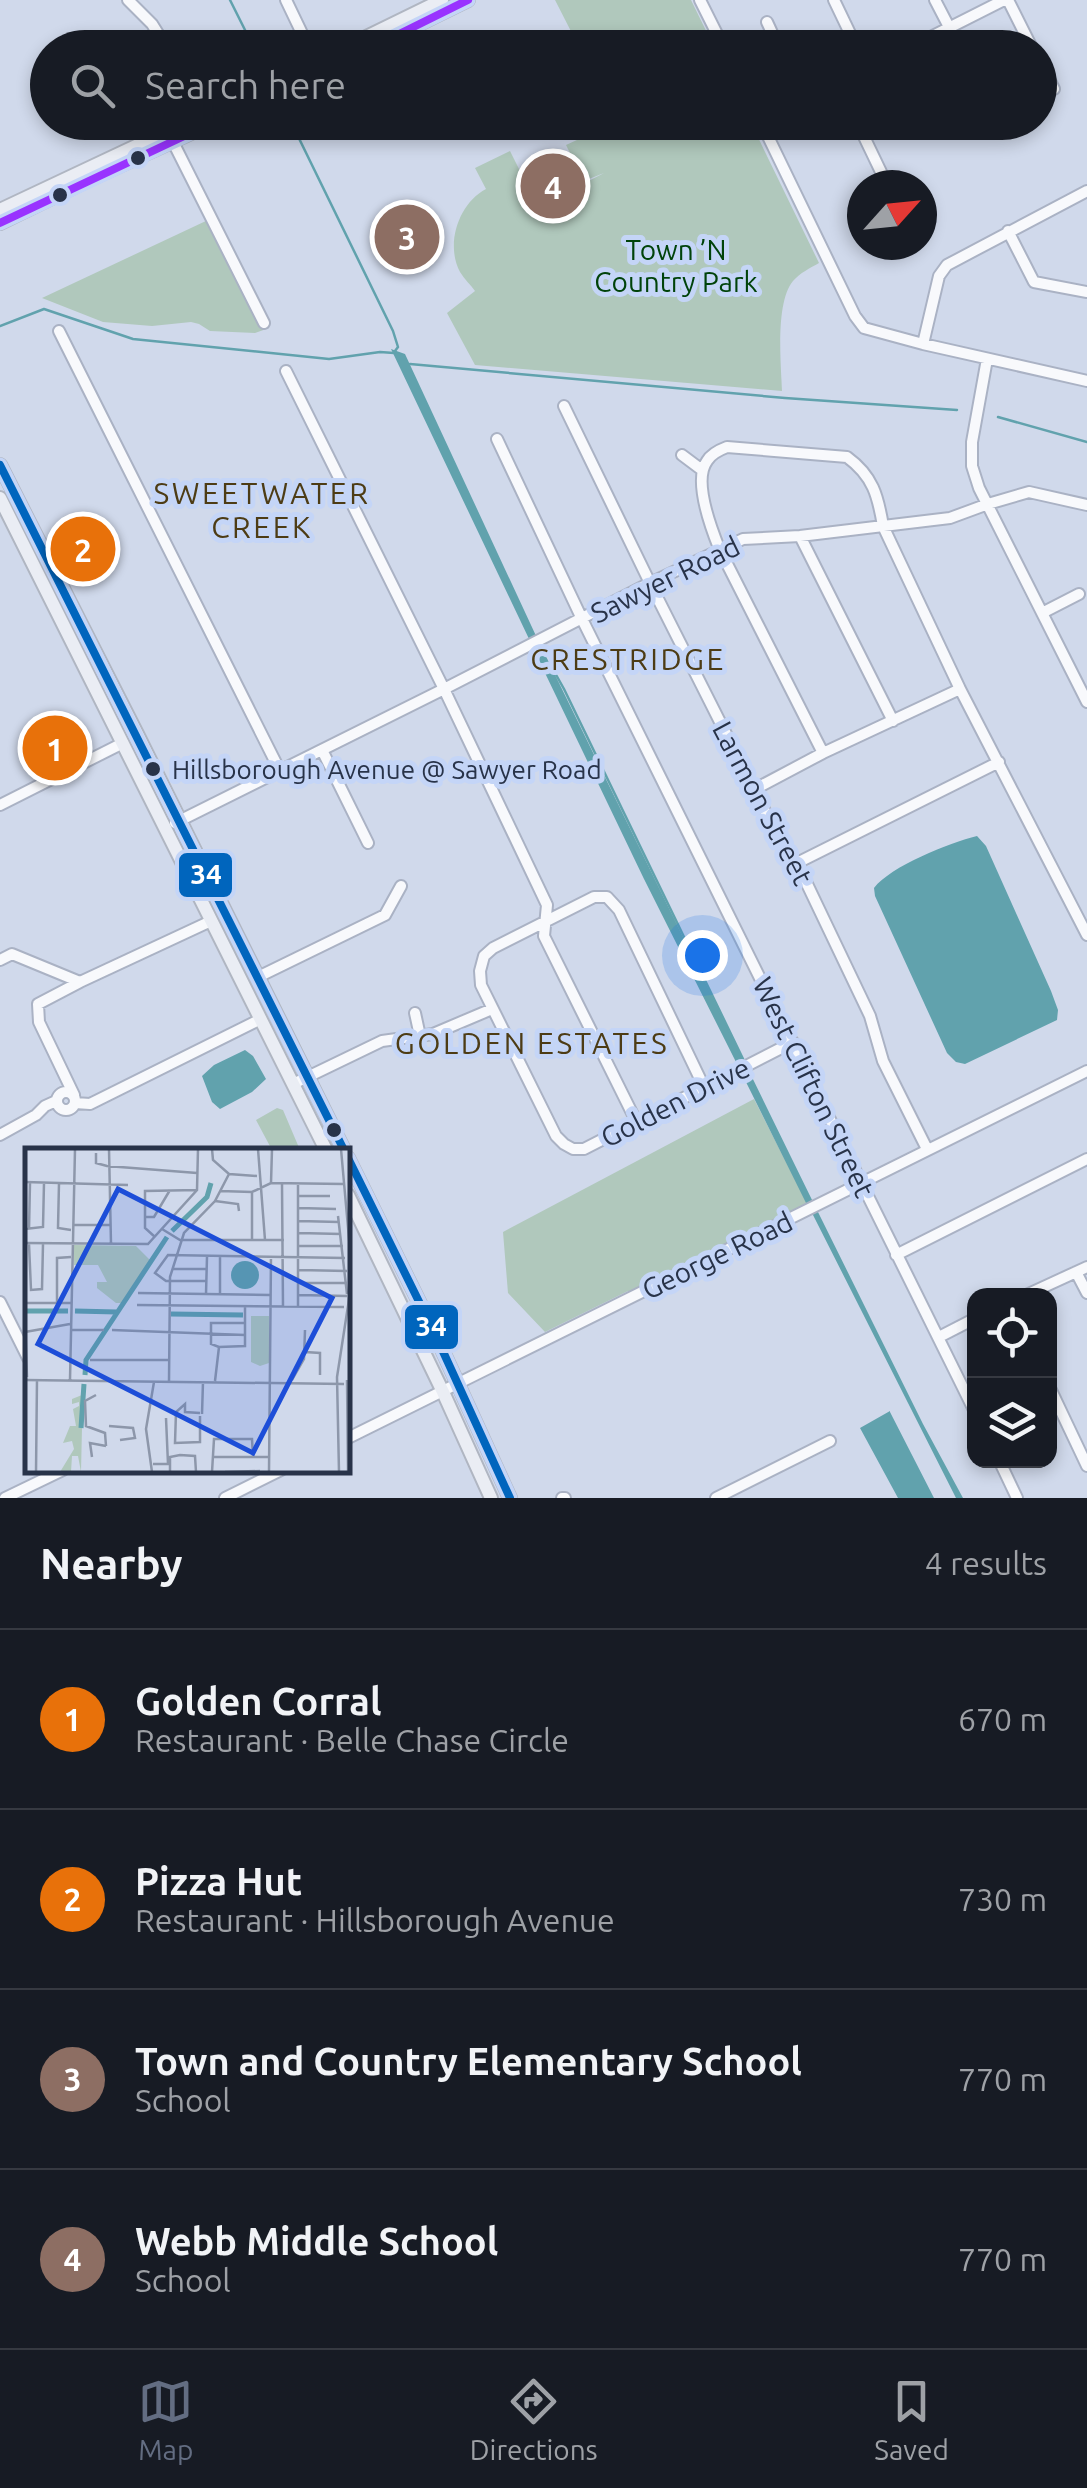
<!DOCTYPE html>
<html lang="en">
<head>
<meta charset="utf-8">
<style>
  :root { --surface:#171b24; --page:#20242c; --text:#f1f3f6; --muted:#9ea1a6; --line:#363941; --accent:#636d82 }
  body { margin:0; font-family:Ubuntu,sans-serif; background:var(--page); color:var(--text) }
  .controls { position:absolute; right:30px; bottom:30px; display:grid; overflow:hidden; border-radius:20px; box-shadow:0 5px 15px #0003 }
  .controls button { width:90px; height:90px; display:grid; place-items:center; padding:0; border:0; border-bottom:2px solid var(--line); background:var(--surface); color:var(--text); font:50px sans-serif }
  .compass { position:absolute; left:847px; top:170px; width:90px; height:90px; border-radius:50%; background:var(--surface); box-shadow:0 5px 15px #0003; rotate:63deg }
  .you { position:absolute; left:702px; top:955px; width:35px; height:35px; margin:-25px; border:8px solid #fff; border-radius:50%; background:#1a73e8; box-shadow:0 0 0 15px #1a73e833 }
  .badge { display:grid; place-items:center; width:65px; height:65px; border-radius:50%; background:var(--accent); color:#fff; font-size:32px; font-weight:700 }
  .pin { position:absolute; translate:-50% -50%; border:5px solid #fff; box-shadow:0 2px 10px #0006 }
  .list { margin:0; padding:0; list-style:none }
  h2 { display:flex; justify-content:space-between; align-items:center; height:130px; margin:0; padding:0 40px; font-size:42px }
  h2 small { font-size:32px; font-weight:400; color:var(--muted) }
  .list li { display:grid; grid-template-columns:65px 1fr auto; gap:30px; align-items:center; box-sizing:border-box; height:180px; padding:0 40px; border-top:2px solid var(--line) }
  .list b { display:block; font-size:38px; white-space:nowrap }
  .list p { margin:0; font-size:32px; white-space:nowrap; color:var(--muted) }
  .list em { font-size:32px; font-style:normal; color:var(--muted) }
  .icon { flex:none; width:55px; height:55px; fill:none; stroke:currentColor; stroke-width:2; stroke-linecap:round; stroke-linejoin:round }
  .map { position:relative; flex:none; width:1087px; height:1498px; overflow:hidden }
  .search { position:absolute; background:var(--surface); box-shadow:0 5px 15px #0003; left:30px; right:30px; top:30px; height:110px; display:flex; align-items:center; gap:25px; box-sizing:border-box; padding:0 35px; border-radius:55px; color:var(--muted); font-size:38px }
  .sheet { height:850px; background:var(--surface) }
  nav { display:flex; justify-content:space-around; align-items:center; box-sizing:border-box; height:140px; border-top:2px solid var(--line); background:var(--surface); font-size:28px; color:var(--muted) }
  nav a { display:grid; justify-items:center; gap:5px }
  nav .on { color:var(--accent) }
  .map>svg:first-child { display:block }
  .green { fill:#b0c8bc }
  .water { fill:#61a2ad }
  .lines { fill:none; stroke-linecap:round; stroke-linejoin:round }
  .stream { stroke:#61a2ad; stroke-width:2.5 }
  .minor-casing { stroke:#aab2c4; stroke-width:14 }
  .major-casing { stroke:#b0b6c2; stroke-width:16 }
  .minor { stroke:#f8f9fc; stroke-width:10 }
  .major { stroke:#eaedf4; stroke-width:12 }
  .bus-1-casing { stroke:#c4d5f7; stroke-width:15 }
  .bus-2-casing { stroke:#c4d5f7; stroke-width:15 }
  .bus-1 { stroke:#0065bd; stroke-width:8 }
  .bus-2 { stroke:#93f; stroke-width:8 }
  .bus-dot { fill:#283349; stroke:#c4d5f7; stroke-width:4 }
  .labels { text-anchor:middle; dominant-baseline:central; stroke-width:10; stroke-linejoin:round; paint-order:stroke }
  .bus-label { font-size:26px; fill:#283349; stroke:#c4d5f7; text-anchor:start }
  .park-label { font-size:28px; fill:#00430a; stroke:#c4d5f7 }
  .street-label { font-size:28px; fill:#283349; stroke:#c4d5f7 }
  .neighbourhood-label { font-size:30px; letter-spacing:2.5px; fill:#4d3c15; stroke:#c4d5f7 }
  .inset-river { fill:none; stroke:#61a2ad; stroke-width:5 }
  .inset-road { fill:none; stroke:#8d97aa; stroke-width:2.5 }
  .view { fill:#1d4ed8; fill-opacity:0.15; stroke:#1d4ed8; stroke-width:5 }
  .inset-edge { fill:none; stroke:#283349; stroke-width:5 }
  .line-badge { stroke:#c4d5f7; stroke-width:4 }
  .badge-label { font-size:28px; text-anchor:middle; font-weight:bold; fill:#fff }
</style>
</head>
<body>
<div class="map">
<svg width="1087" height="1498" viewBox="0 0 1087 1498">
  <rect width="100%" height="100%" fill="#d0d9eb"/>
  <path class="green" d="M555,0h136l23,47h-135z
    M599,123h152l68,140c-9,5 -19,10 -26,18 -18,22 -12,82 -11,110l-307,-26 -28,-52 28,-22c-4,-6 -11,-12 -15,-19 -15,-28 -1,-69 26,-83l-11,-21 35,-17 28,56 66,-34 -20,8 -18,-36 35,-16z
    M208,220l53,108 7,-3 1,3 -14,5 -45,-2 -11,-7 -8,-2 -39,4 -49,-4 -61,-24z
    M754,1099l53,104 -177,89 -2,-1 -83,41 -37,-39 -5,-61z
    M277,1108l6,2 17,40h-28l-16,-30z"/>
  <path class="water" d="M391,349l14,5 132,284 -7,3z
    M540,644l204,418 -6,4 -94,-187 -111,-231z
    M977,836l9,10 65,145 7,19 -1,10 -92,44 -9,-2 -9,-9 -72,-157 -1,-8c17,-22 75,-45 103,-52z
    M245,1050l8,6 13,23 -14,13 -32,17 -8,-7 -10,-26 12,-11z
    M748,1069l66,135 -6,3 -67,-135z
    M817,1210l106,214 40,74h-7l-144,-285z
    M890,1411v1l44,86h-36l-38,-70z"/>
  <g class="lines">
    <path class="stream" d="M230,0l24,48
      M291,122l102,209 5,16 -3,4
      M0,326l44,-17 89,30 196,20 51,-7 14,1
      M410,364l375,34 172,12
      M998,417l89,25
      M550,664l14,25 180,372"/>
    <g class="minor-casing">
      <path id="minor" d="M128,0l24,24 15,24
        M286,0l23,48
        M700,0l24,48
        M834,0l23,48
        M935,0l14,27
        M1008,0l24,48
        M767,22l12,26
        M909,48l95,-48
        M1040,61l14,28
        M761,122l94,194 9,12 59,16 164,37
        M857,122l24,50
        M974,122l2,5
        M173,142l91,181
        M1008,231l26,51 53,10
        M59,331l221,440
        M923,344l16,-68 8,-11 140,-74
        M987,359l-15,83v24l7,22 108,214
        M286,371l158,318 103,216 -3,31 93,187
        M564,406l86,177 129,256 18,24 73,153 13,45 44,88
        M497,439l85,180 392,791
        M682,455l20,15
        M800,536l93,185
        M1042,613l37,-19
        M322,750l46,93
        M823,753l-104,-205c-8,-20 -26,-68 -12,-87 4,-7 12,-11 20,-14l120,10c26,19 31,39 36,69l77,163 127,246
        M755,789l68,-36 137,-64
        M0,805l123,-62
        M175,823l269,-134 206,-106 93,-44 57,-3 150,-18 38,-14 41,-12 58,13
        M797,863l202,-101
        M0,960l12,-6 68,28 -42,22 1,18 35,73
        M258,977l127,-62 16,-29
        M80,982l131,-61
        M415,1013l5,23
        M293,1084l89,-43 51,-7 59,-25
        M704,1087l-85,-177 -12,-13h-13l-101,51 -9,8 -4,15 1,14 75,151 8,8 9,5h11l209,-107
        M57 1101a9 9 0 1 1 18 0a9 9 0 1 1-18 0Z
        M75,1103l15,1 171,-85
        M0,1135l36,-20 9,-9 11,-5
        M896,1255l191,-96
        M1076,1272l11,21
        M1024,1296l63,-29
        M0,1302l28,56
        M939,1337l35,-18
        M1050,1388l37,78
        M348,1438l739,-367
        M999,1460l18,38
        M5,1498l58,-28
        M225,1498l56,-28
        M562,1498h3
        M716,1498l114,-57"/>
    </g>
    <g class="major-casing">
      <path id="major" d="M344,48l98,-48
        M370,48l98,-48
        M0,210l187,-88
        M0,223l84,-41 131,-60
        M0,465l137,269 207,416
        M0,498l326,652
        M348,1158l87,176 75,164
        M348,1195l95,197 48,106"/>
    </g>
    <use href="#minor" class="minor"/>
    <use href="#major" class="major"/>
    <g class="bus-1-casing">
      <path id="bus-1" d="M0,465l344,685
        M348,1158l87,176 75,164"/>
    </g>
    <g class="bus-2-casing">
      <path id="bus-2" d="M371,48l97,-48
        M0,223l214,-101"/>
    </g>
    <use href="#bus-1" class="bus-1"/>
    <use href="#bus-2" class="bus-2"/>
  </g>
  <g class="bus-dot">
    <circle cx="138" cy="158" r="9"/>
    <circle cx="60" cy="195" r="9"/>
    <circle cx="153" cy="769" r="9"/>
    <circle cx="334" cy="1130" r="9"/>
  </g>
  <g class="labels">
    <g class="bus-label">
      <text x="172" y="769">Hillsborough Avenue @ Sawyer Road</text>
    </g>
    <g class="park-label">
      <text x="676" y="249">Town ’N<tspan x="676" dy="32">Country Park</tspan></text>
    </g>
    <g class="street-label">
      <text transform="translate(665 579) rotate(-26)">Sawyer Road</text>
      <text transform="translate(763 803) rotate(62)">Larmon Street</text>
      <text transform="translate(814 1087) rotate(64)">West Clifton Street</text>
      <text transform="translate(675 1102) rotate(-27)">Golden Drive</text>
      <text transform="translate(717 1255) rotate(-26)">George Road</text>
    </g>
    <g class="neighbourhood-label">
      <text x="262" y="493">SWEETWATER<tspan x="262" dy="34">CREEK</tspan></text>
      <text x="628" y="659">CRESTRIDGE</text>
      <text x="532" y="1043">GOLDEN ESTATES</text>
    </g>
  </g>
  <g transform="translate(25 1148)">
    <rect width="325" height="325" fill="#d0d9eb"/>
    <path d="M49,97l62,1 15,15 -26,42h-9l-19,-15v-6h10l-9,-17h-24zM226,168h18v47l-9,3 -9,-4zM58,235l-2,89 -3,-16h-6l-1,16h-11l14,-23 -2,-8 -9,2 7,-17h6l-3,-17 6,-3v-4l-7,2v-5l10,-4z" fill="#b0c8bc"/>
    <path d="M206 127a14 14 0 1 1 28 0a14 14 0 1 1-28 0Z" fill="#61a2ad"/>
    <path class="inset-river" d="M147,83l35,-34 4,-14M0,163h43M50,163l42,1M146,166l72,1M60,227l1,-15 81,-123M56,280l3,-44"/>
    <path class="inset-road" d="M84,1l2,95M187,1l1,11 16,14 28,2M233,1l7,91M316,1l9,101M71,5v10l11,3 90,7M0,34l103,3M34,35l-1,45 13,2M246,35l1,-34M257,36l1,123M195,43l32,1 19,-9 73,1M274,48h31M190,53l23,3 1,7M274,60l37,1M313,68l9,78M120,69h9l16,-27M274,73l40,1M48,77h38M0,81l18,-2 1,-44M137,81l18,11h104M4,82l1,-47M274,85l42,1M130,89l-10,-9v-37l52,-1M227,92v-48M0,95l123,1 49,-54 1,-41M4,96l2,46 11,-1 1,-45M274,98h44M148,121h34M274,122l48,1M181,133h-40l-11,-8 13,-18 177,3M274,135h48M113,145l132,2M195,145v-36M181,146l1,-37M273,147l49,1M0,155h46M32,155v-45l14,-1M112,157l207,2M273,159v-123M0,171l2,58M46,182h33M87,182l133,5M0,184l45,-8M194,199l26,-1v-39M194,199l-8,-3v-21h34M280,204l15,1v22M65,212h79M0,232l319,4M45,232l5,-231M267,232l12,-21 1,-29M322,232l1,92M144,233l1,-104 14,-44 31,-32 14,-27M190,233l4,-34M71,247l-11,6 1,25 19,7 1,13M177,266l1,-32M175,268v26l-25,1 1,-31 9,-8v8l15,1M84,278l24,2 2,10 -15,2M67,309l-2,-14 16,3M187,309h57M128,316h15l-2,-46M11,324l1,-93M127,324l-6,-43 8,-47M145,324v-15l10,-2 15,1 1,16M187,324l2,-33h38l1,18M200,324l35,-1M244,324l2,-216M314,324l-2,-95 13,-84"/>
    <path class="view" d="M93,41l214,109 -79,155 -215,-109z"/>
    <rect width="325" height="325" class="inset-edge"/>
  </g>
  <g class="line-badge">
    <rect x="177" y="851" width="57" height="48" rx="10" fill="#0065bd"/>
    <rect x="403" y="1303" width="57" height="48" rx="10" fill="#0065bd"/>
  </g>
  <g class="badge-label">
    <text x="206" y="884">34</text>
    <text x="431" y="1336">34</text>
  </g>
</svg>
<div class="controls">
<button><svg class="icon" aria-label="locate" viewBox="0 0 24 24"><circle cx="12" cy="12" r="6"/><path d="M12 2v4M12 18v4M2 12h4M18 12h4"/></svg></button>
<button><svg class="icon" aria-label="layers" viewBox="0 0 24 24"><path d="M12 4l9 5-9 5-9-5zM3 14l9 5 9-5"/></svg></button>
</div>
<svg class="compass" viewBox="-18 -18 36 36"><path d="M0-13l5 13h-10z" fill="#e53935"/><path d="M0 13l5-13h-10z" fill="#9ea1a6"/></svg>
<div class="you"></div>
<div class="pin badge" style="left:55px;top:748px;background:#e8710a">1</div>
<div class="pin badge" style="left:83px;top:549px;background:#e8710a">2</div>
<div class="pin badge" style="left:407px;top:237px;background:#8d6e63">3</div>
<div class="pin badge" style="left:553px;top:186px;background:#8d6e63">4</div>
<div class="search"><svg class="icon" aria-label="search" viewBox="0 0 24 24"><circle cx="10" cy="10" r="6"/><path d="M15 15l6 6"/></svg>Search here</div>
</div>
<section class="sheet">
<h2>Nearby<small>4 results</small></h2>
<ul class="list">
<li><span class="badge" style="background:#e8710a">1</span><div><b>Golden Corral</b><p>Restaurant · Belle Chase Circle</p></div><em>670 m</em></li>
<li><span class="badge" style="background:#e8710a">2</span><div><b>Pizza Hut</b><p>Restaurant · Hillsborough Avenue</p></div><em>730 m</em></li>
<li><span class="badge" style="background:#8d6e63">3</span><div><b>Town and Country Elementary School</b><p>School</p></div><em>770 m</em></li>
<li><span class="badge" style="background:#8d6e63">4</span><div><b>Webb Middle School</b><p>School</p></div><em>770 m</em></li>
</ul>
</section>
<nav>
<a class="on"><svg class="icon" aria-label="map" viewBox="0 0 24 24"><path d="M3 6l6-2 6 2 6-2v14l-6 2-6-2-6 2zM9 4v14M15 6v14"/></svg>Map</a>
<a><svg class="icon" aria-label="directions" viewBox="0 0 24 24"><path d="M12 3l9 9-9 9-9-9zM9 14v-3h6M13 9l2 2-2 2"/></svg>Directions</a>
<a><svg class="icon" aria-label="saved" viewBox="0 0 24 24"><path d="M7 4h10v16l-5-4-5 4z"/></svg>Saved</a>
</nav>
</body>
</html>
